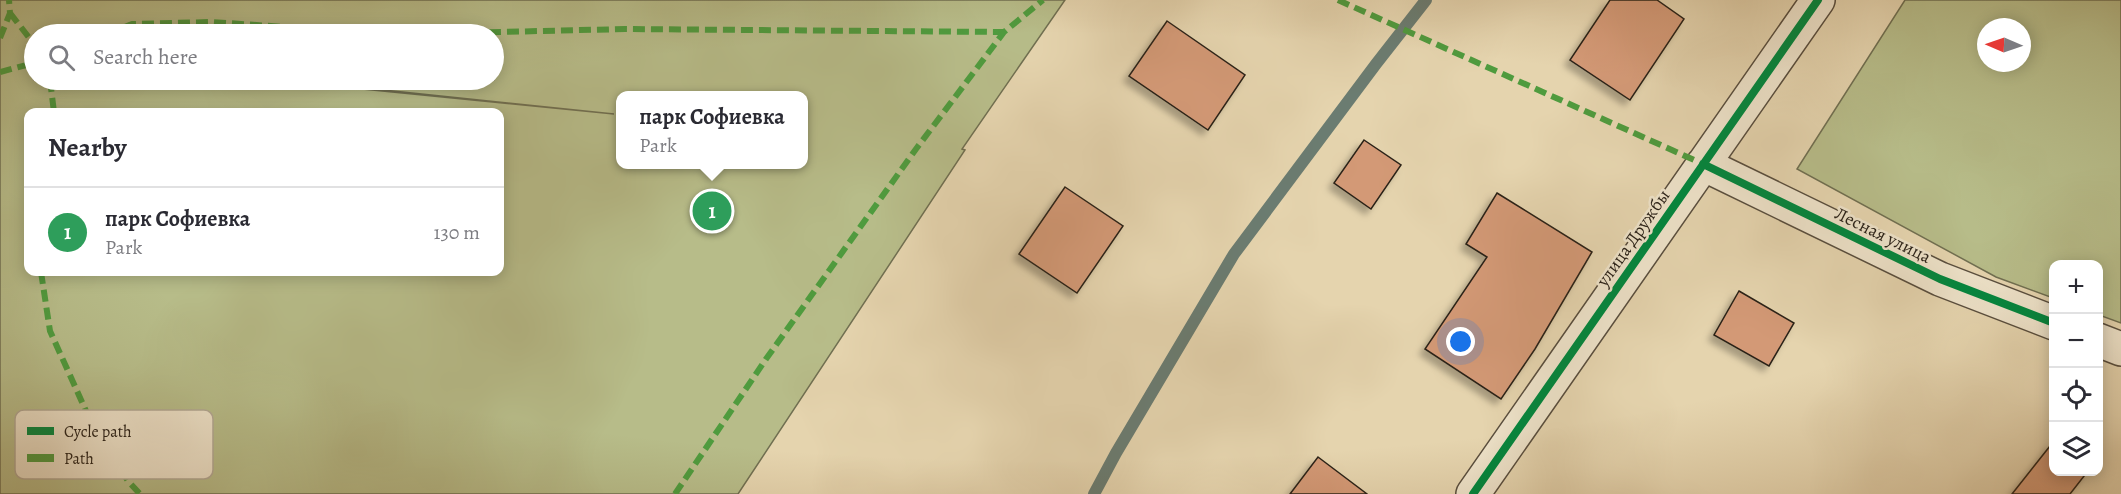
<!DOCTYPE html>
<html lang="en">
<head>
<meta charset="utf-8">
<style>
  :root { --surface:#fff; --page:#f7f7f7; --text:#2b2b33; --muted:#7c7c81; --line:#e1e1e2; --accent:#2563eb }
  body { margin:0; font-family:Alegreya,serif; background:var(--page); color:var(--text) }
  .controls { position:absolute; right:18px; bottom:18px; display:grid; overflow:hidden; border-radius:12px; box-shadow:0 3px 15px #0003 }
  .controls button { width:54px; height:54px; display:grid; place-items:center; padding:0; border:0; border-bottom:2px solid var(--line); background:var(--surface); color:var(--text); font:30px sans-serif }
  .compass { position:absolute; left:1977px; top:18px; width:54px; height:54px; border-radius:50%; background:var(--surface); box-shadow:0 3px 15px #0003; rotate:272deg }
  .you { position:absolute; left:1461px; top:342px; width:21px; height:21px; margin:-15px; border:4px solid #fff; border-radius:50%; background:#1a73e8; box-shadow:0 0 0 9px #1a73e833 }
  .badge { display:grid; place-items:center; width:39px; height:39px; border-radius:50%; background:var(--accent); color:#fff; font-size:20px; font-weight:700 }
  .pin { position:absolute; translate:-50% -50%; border:3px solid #fff; box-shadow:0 2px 6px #0006 }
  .popup { position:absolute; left:616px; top:91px; width:192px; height:78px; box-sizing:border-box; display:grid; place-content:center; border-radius:12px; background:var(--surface); filter:drop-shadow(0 2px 4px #0005); font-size:20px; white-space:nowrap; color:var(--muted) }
  .popup b { font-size:22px; color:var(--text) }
  .popup::after { content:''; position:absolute; left:50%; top:100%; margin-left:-12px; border:12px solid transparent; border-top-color:var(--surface) }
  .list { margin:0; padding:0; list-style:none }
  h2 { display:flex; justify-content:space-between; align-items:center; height:78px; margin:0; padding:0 24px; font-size:26px }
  h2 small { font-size:20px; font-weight:400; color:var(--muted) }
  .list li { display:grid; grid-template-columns:39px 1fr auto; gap:18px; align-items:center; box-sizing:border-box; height:90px; padding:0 24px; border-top:2px solid var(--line) }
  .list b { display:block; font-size:22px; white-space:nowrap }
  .list p { margin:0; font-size:20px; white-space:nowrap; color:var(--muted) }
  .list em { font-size:20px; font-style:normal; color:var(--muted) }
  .icon { flex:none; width:33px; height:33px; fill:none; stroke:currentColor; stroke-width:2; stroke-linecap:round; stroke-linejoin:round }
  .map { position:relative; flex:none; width:2121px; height:494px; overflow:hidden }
  .search { position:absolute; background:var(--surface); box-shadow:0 3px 15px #0003; left:24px; top:24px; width:480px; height:66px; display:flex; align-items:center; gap:15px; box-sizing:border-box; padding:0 21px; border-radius:33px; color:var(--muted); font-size:22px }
  .panel { position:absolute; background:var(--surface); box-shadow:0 3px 15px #0003; left:24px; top:108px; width:480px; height:168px; border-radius:12px }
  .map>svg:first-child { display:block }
  .green { fill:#b7bc89; stroke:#706f51; stroke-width:1.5; fill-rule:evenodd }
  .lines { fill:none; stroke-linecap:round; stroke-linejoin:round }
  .stream { stroke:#6b7c71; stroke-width:12 }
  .building { fill:#d39976; stroke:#2a2219; stroke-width:1.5; filter:url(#shadow) }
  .minor-casing { stroke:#594e3e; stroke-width:36 }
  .minor { stroke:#eee3ca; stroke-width:33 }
  .quiet { stroke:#4f9b3e; stroke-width:6; stroke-dasharray:12 6; stroke-linecap:butt }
  .cycleway-casing { stroke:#eee3ca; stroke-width:11 }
  .cycleway { stroke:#00873e; stroke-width:8 }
  .labels { text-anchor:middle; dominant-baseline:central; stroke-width:5; stroke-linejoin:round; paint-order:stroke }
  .street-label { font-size:18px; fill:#2a2219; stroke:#eee3ca }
  .key { fill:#eee3ca; stroke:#b3a995; stroke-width:1.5 }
  .key-label { font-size:16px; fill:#2a2219 }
</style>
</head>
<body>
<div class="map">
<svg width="2121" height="494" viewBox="0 0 2121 494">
  <defs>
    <filter id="shadow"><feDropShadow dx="-5.5" dy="5.5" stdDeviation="3" flood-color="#0004"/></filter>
  </defs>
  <rect width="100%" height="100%" fill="#e5d4ae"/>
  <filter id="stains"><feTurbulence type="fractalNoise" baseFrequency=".00333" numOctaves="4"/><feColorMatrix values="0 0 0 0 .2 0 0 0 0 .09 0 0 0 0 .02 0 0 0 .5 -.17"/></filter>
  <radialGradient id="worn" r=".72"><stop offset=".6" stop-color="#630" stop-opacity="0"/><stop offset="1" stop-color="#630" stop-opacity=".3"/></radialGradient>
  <path class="green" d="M0,0h1065l-103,149 3,1 -227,344h-738zM34,34h460v46h-206l326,34 -342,-34h-238v-25l-1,-2h1zM620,95h184v69h-184zM28,112h472v160h-472z
    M1905,0h216v323l-22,-8 -1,-51h-44l-1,34 -57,-21 -199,-108zM1986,27h36v36h-36z"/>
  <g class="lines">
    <path class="stream" d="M1094,494l22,-41 118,-199 142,-190 50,-64"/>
  </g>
  <path class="building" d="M1610,0h47l27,19 -54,81 -60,-40z
    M1167,21l78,54 -37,55 -79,-54z
    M1364,140l37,25 -30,44 -37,-26z
    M1065,187l58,39 -46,67 -58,-39z
    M1497,193l95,59 -57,97 -34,50 -76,-50 62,-92 -21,-13z
    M1739,291l55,32 -25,43 -55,-31z
    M2054,441v30h34l-18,23h-58z
    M1318,457l49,37h-77z"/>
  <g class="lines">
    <g class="minor-casing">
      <path id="minor" d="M1703,164l237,115 114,44
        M2098,340l23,9
        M1473,494l345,-494"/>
    </g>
    <use href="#minor" class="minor"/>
    <path class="quiet" d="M1338,0l365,164
      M10,13l24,31
      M108,34l24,-10 80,-2 176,12
      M417,34l208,-5 379,3
      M0,38l10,-25 -1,-13
      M0,72l34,-9
      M50,80l4,32
      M41,272l9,59 46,102 32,48 12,13
      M675,494l91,-135 150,-210 88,-117 39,-32"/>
    <g class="cycleway-casing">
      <path id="cycleway" d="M1703,164l237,115 114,44
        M1473,494l345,-494"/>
    </g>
    <use href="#cycleway" class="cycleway"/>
  </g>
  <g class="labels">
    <g class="street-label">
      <text transform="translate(1883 235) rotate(26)">Лесная улица</text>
      <text transform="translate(1633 238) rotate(-55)">улица Дружбы</text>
    </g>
  </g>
  <rect x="15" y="410" width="198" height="69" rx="9" class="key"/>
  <rect x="27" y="427" width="27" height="8" fill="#00873e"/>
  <rect x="27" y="454" width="27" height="8" fill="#4f9b3e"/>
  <g class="key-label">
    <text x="64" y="437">Cycle path</text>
    <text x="64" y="464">Path</text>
  </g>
  <rect width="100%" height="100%" filter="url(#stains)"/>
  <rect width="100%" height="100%" fill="url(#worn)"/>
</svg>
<div class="controls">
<button>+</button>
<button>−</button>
<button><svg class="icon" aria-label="locate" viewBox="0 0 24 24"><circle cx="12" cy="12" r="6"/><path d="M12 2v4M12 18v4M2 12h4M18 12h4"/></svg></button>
<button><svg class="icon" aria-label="layers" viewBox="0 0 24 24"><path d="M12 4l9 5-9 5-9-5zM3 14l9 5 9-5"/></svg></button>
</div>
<svg class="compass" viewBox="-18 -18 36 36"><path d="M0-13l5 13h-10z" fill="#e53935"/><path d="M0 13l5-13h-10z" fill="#7c7c81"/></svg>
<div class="you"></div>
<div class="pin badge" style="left:712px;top:211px;background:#2e9e5b">1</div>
<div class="popup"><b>парк Софиевка</b>Park</div>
<div class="search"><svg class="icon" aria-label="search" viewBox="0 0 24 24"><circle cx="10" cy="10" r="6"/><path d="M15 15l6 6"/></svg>Search here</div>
<section class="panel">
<h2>Nearby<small></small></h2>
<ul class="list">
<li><span class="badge" style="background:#2e9e5b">1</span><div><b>парк Софиевка</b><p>Park</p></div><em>130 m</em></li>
</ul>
</section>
</div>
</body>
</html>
